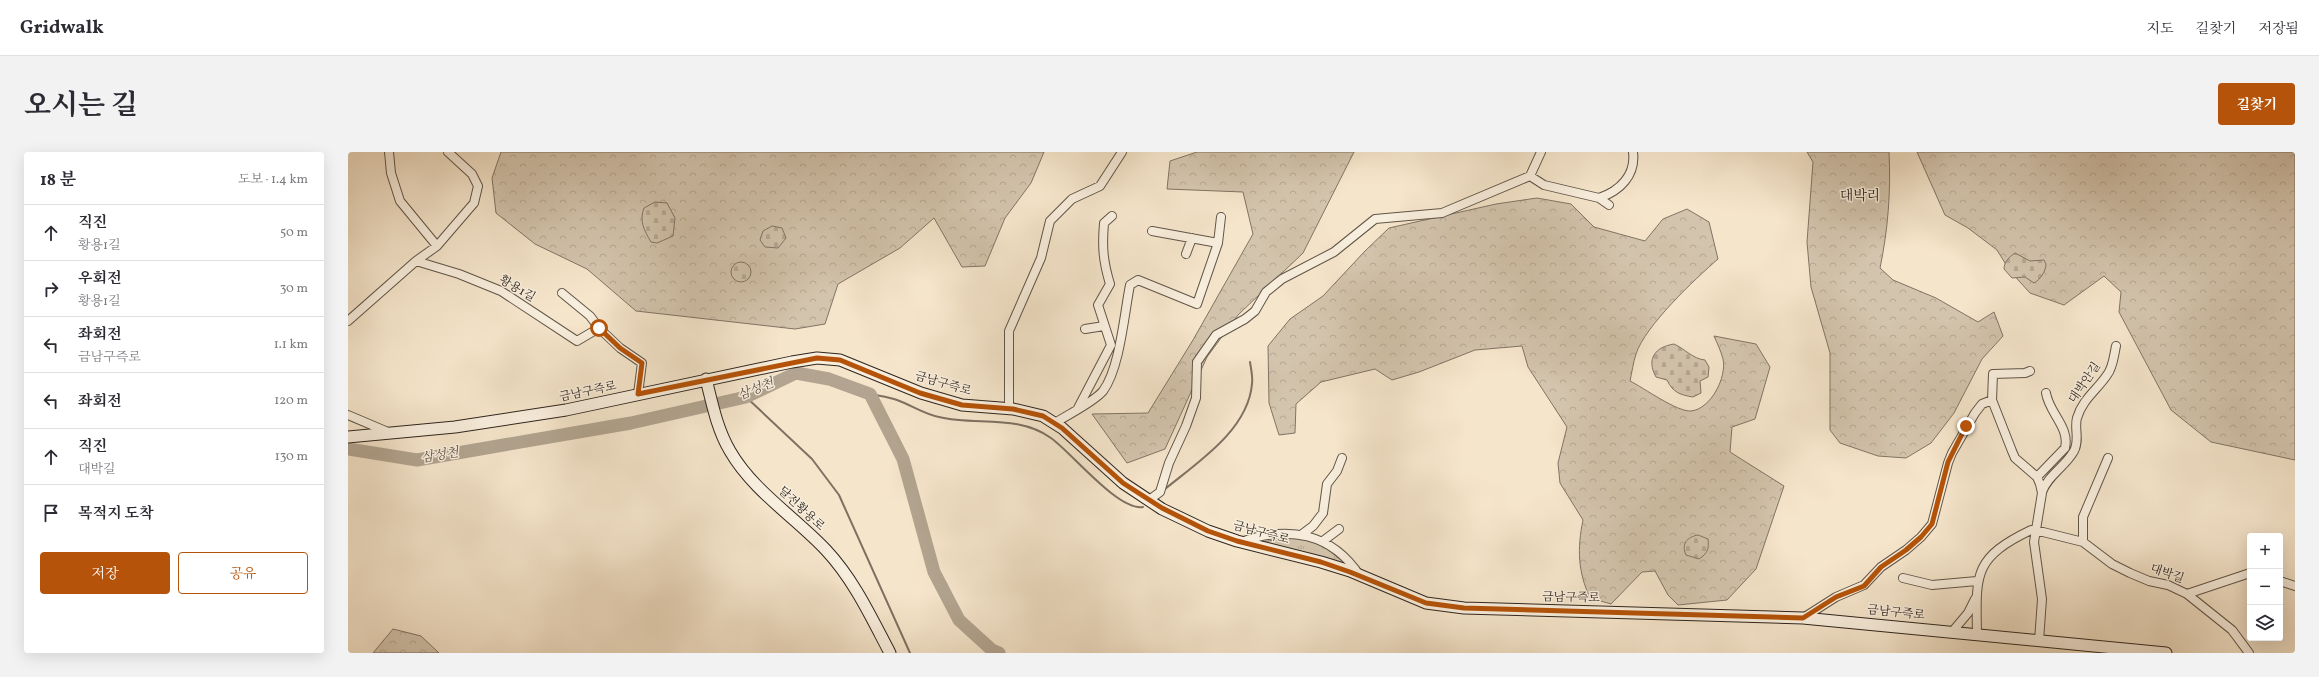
<!DOCTYPE html>
<html lang="ko">
<head>
<meta charset="utf-8">
<style>
  :root { --surface:#fff; --page:#f2f2f3; --text:#2b2b33; --muted:#7c7c81; --line:#e1e1e2; --accent:#b45309 }
  body { margin:0; font-family:Vollkorn,"Noto Serif KR",serif; background:var(--page); color:var(--text) }
  .controls { position:absolute; right:12px; bottom:12px; display:grid; overflow:hidden; border-radius:4px; box-shadow:0 4px 16px #0002 }
  .controls button { width:36px; height:36px; display:grid; place-items:center; padding:0; border:0; border-bottom:1px solid var(--line); background:var(--surface); color:var(--text); font:20px sans-serif }
  .stop { position:absolute; width:12px; height:12px; margin:-9px; border:3px solid #b45309; border-radius:50%; background:#fff }
  .stop.end { background:#b45309; border-color:#fff; box-shadow:0 1px 4px #0008 }
  .list { margin:0; padding:0; list-style:none }
  h2 { display:flex; justify-content:space-between; align-items:center; height:52px; margin:0; padding:0 16px; font-size:17px }
  h2 small { font-size:13px; font-weight:400; color:var(--muted) }
  .list li { display:grid; grid-template-columns:26px 1fr auto; gap:12px; align-items:center; box-sizing:border-box; height:56px; padding:0 16px; border-top:1px solid var(--line) }
  .list b { display:block; font-size:15px; white-space:nowrap }
  .list p { margin:0; font-size:13px; white-space:nowrap; color:var(--muted) }
  .list em { font-size:13px; font-style:normal; color:var(--muted) }
  .actions { display:flex; gap:8px; padding:12px 16px }
  .actions a { flex:1; padding:9px 0; border:1px solid var(--accent); border-radius:4px; text-align:center; font-size:14px; color:var(--accent) }
  .actions .main { background:var(--accent); color:#fff }
  .icon { flex:none; width:22px; height:22px; fill:none; stroke:currentColor; stroke-width:2; stroke-linecap:round; stroke-linejoin:round }
  .map { position:relative; flex:none; width:1947px; height:501px; overflow:hidden; border-radius:4px }
  header { display:flex; align-items:center; gap:24px; box-sizing:border-box; height:56px; padding:0 20px; background:var(--surface); border-bottom:1px solid var(--line) }
  header strong { font-size:19px }
  nav { display:flex; gap:22px; margin-inline-start:auto; font-size:14px }
  .intro { display:flex; align-items:center; justify-content:space-between; box-sizing:border-box; height:96px; padding:0 24px }
  h1 { margin:0; font-size:28px }
  .button { padding:10px 18px; border-radius:4px; background:var(--accent); color:#fff; font-size:14px; font-weight:700 }
  main { display:flex; gap:24px; padding:0 24px }
  aside { flex:1; background:var(--surface); border-radius:4px; box-shadow:0 4px 16px #0002 }
  .map>svg:first-child { display:block }
  .grass { fill:url(#grass-tufts); stroke:#817465 }
  .forest { fill:url(#forest-crowns); stroke:#817465 }
  .cemetery { fill:url(#cemetery-stones); stroke:#817465 }
  .lines { fill:none; stroke-linecap:round; stroke-linejoin:round }
  .stream { stroke:#7e7162; stroke-width:2 }
  .river { stroke:#b2a490; stroke-width:13 }
  .minor-casing { stroke:#605548; stroke-width:10 }
  .secondary-casing { stroke:#2f251d; stroke-width:13 }
  .minor { stroke:#f8eedd; stroke-width:8 }
  .secondary { stroke:#f8eedd; stroke-width:11 }
  .route { stroke:#b45309; stroke-width:5 }
  .labels { text-anchor:middle; dominant-baseline:central; stroke-width:3; stroke-linejoin:round; paint-order:stroke }
  .street-label { font-size:12px; fill:#2f251d; stroke:#f8eedd }
  .water-label { font-size:13px; font-style:italic; fill:#5d5145; stroke:#f8eedd }
  .quarter-label { font-size:14px; fill:#2f251d; stroke:#f8eedd }
</style>
</head>
<body>
<header>
<strong>Gridwalk</strong>
<nav><a>지도</a><a>길찾기</a><a>저장됨</a></nav>
</header>
<div class="intro"><h1>오시는 길</h1><a class="button">길찾기</a></div>
<main>
<aside>
<h2>18 분<small>도보 · 1.4 km</small></h2>
<ul class="list">
<li><svg class="icon" aria-label="ahead" viewBox="0 0 24 24"><path d="M12 20V5M6 11l6-6 6 6"/></svg><div><b>직진</b><p>황용1길</p></div><em>50 m</em></li>
<li><svg class="icon" aria-label="right" viewBox="0 0 24 24"><path d="M7 20v-9h11M14 6l5 5-5 5"/></svg><div><b>우회전</b><p>황용1길</p></div><em>30 m</em></li>
<li><svg class="icon" aria-label="left" viewBox="0 0 24 24"><path d="M17 20v-9H6M10 6l-5 5 5 5"/></svg><div><b>좌회전</b><p>금남구즉로</p></div><em>1.1 km</em></li>
<li><svg class="icon" aria-label="left" viewBox="0 0 24 24"><path d="M17 20v-9H6M10 6l-5 5 5 5"/></svg><div><b>좌회전</b></div><em>120 m</em></li>
<li><svg class="icon" aria-label="ahead" viewBox="0 0 24 24"><path d="M12 20V5M6 11l6-6 6 6"/></svg><div><b>직진</b><p>대박길</p></div><em>130 m</em></li>
<li><svg class="icon" aria-label="arrive" viewBox="0 0 24 24"><path d="M6 21V4h12l-3 4 3 4H6"/></svg><div><b>목적지 도착</b></div></li>
</ul>
<div class="actions"><a class="main">저장</a><a>공유</a></div>
</aside>
<div class="map">
<svg width="1947" height="501" viewBox="0 0 1947 501">
  <defs>
    <pattern id="grass-tufts" width="24" height="20" patternUnits="userSpaceOnUse"><rect width="24" height="20" fill="#d3c4ad"/><path d="M3 7l-1-3M5 7V3M7 7l1-3M15 17l-1-3M17 17v-4M19 17l1-3" fill="none" stroke="#b5a894"/></pattern>
    <pattern id="forest-crowns" width="20" height="18" patternUnits="userSpaceOnUse"><rect width="20" height="18" fill="#d3c4ad"/><path d="M2 6a3 3 0 1 1 6 0M12 15a3 3 0 1 1 6 0" fill="none" stroke="#b5a894"/></pattern>
    <pattern id="cemetery-stones" width="16" height="16" patternUnits="userSpaceOnUse"><rect width="16" height="16" fill="#d3c4ad"/><path d="M2 7V4a2 2 0 0 1 4 0v3zM10 15v-3a2 2 0 0 1 4 0v3z" fill="#b5a894"/></pattern>
  </defs>
  <rect width="100%" height="100%" fill="#f5e5cb"/>
  <filter id="stains"><feTurbulence type="fractalNoise" baseFrequency=".005" numOctaves="4"/><feColorMatrix values="0 0 0 0 .2 0 0 0 0 .09 0 0 0 0 .02 0 0 0 .5 -.17"/></filter>
  <radialGradient id="worn" r=".72"><stop offset=".6" stop-color="#630" stop-opacity="0"/><stop offset="1" stop-color="#630" stop-opacity=".3"/></radialGradient>
  <path class="grass" d="M951,385l22,7 25,20 -86,-22z"/>
  <path class="forest" d="M153,0h543l-13,31 -26,35 -20,48 -23,1 -28,-49 -34,30 -62,36 -13,40 -30,5 -159,-18 -49,-42 -52,-25 -39,-31 -4,-35z
    M849,0h157l-51,101 -65,62 -31,42 -42,92 -38,14 -35,-49 56,-1 45,-73 60,-106 -10,-42 -76,-3 3,-28z
    M1459,0h82c2,39 -1,78 -9,116l13,12 43,18 42,24 16,-10 9,24 -21,23 -28,54 -23,30 -25,15 -28,-2 -38,-13 -10,-13v-77l-19,-66 -4,-45 6,-80z
    M1569,0h378v308l-84,-18 -40,-32 -52,-98 2,-20 -17,-16 -40,29 -34,-12 -20,-22 -13,-21 -29,-22 -23,-13z
    M1189,46l34,6 23,23 51,14 18,-22 24,-10 22,13 9,37c-23,20 -73,67 -82,95 -3,9 -4,18 -6,27 14,7 47,31 61,30 20,-2 36,-34 32,-52 -2,-8 -6,-16 -9,-23l42,8 14,23 -15,52 -23,8 -2,25 54,34 -28,83 -29,31 -49,5 -10,-10 -13,-24 -13,1 -31,32 -21,-6c-12,-26 -13,-49 -7,-78l-23,-37 -2,-20 9,-36 -39,-60 -6,-21 -47,4 -56,22 -27,8 -17,-11 -54,13 -25,22 -1,29 -16,2 -10,-32 -1,-57 22,-27 33,-23 42,-45 24,-23 107,-24z
    M45,477l28,7 18,17h-66z"/>
  <path class="cemetery" d="M307,50l12,1 8,15 -2,18 -16,7 -6,-1c-7,-12 -12,-21 -7,-34z
    M424,74l10,2 4,10 -8,10 -13,-1 -5,-7 3,-9z
    M1667,101l15,8 14,-1 2,4c0,7 -6,16 -12,19l-9,-6 -13,1 -8,-9c0,-7 5,-12 11,-16z
    M383 120a10 10 0 1 1 20 0a10 10 0 1 1-20 0Z
    M1326,192c11,5 19,15 31,16l4,7 -1,10 -8,4 1,12 -8,4c-12,-2 -20,-4 -26,-17l-11,-3c-10,-18 -1,-30 18,-33z
    M1350,383l10,4c1,10 0,14 -9,20l-13,-4c-5,-11 1,-18 12,-20z"/>
  <g class="lines">
    <path class="stream" d="M522,242c9,2 19,3 27,6 14,5 27,14 42,17 37,9 79,-3 112,21 21,15 67,73 92,69
      M398,245l66,62 27,36 71,158
      M817,337c33,-27 83,-59 87,-105 1,-7 -1,-15 -2,-22"/>
    <path class="river" d="M0,297l69,11 214,-37 115,-26 50,-24 33,6 41,15 33,65 31,113 25,48 33,30 7,3"/>
    <g class="minor-casing">
      <path id="minor" d="M41,0l2,21 9,28 37,45
        M1182,24l11,-24
        M1261,53l-10,-7c21,-7 37,-23 34,-46
        M804,79l66,12
        M838,102l6,-16
        M68,109l43,13 42,17 76,50 22,-13 21,20 22,15 -4,31
        M214,141l28,23 9,12
        M0,169l68,-60 21,-15 37,-43 4,-17 -6,-12 -24,-22
        M737,177l19,-3
        M1682,219l-5,2 -32,1 -1,26 20,51 3,7 22,19 3,7 2,9 -8,49 8,57 -3,42
        M661,256v-77l32,-73 9,-37 22,-22 28,-13 22,-34
        M730,256l33,-63 -13,-40 12,-21c-7,-23 -8,-37 -6,-61l8,-7
        M0,263l40,17
        M707,271c12,-8 39,-21 48,-32 17,-23 21,-76 27,-106l8,-5 59,24 21,-61 3,-26
        M1689,325l28,-29c5,-21 -16,-35 -19,-55
        M1694,340c6,-17 23,-25 32,-41 6,-11 0,-23 3,-33 5,-18 20,-28 30,-43 6,-7 7,-20 9,-29
        M801,348l11,-8 9,-29 17,-37 10,-28 1,-36 19,-27 29,-16 10,-8 11,-19 16,-13 52,-27 41,-33 67,-6 88,-37 14,9 55,13
        M953,383l12,-9 10,-13 4,-29 10,-13 5,-13
        M975,389l16,-12
        M893,390c47,-17 91,-9 119,34
        M1735,390v-25l25,-59
        M1555,426l29,7 45,-4
        M1932,429l15,5
        M1839,442l63,-21
        M1455,466l33,-21 28,-12 17,-18 25,-17 15,-13 11,-13 16,-61 4,-10 23,-40 7,-9 10,-4
        M1604,480l16,-19 7,-14
        M1629,482c-1,-60 -4,-76 54,-104h4l48,12 29,22 18,9 19,8 19,4 19,9 45,36 17,23"/>
    </g>
    <g class="secondary-casing">
      <path id="secondary" d="M358,227c6,24 11,50 24,72 23,40 65,66 96,99 28,30 45,67 64,103
        M0,285l107,-10 111,-17 226,-48 25,-4 23,2 81,33 41,12 51,4 30,7 19,12 61,55 39,26 46,22 29,10 84,21 29,9 76,32 38,5 339,10 363,35"/>
    </g>
    <use href="#minor" class="minor"/>
    <use href="#secondary" class="secondary"/>
  </g>
  <g class="lines">
    <path class="route" d="M251,176l21,20 22,15 -4,31 179,-36 23,2 80,33 42,12 51,4 30,7 19,12 61,55 39,25 46,23 29,10 84,21 29,10 76,31 38,5 339,10 33,-21 28,-11 17,-19 25,-17 15,-13 11,-13 16,-62 18,-36"/>
  </g>
  <g class="labels">
    <g class="street-label">
      <text transform="translate(169 137) rotate(30)">황용1길</text>
      <text transform="translate(1737 231) rotate(-56)">대박안길</text>
      <text transform="translate(595 232) rotate(16)">금남구즉로</text>
      <text transform="translate(240 240) rotate(-12)">금남구즉로</text>
      <text transform="translate(453 357) rotate(43)">달전황용로</text>
      <text transform="translate(913 381) rotate(15)">금남구즉로</text>
      <text transform="translate(1819 422) rotate(19)">대박길</text>
      <text transform="translate(1223 446) rotate(1)">금남구즉로</text>
      <text transform="translate(1548 461) rotate(6)">금남구즉로</text>
    </g>
    <g class="water-label">
      <text transform="translate(408 238) rotate(-22)">삼성천</text>
      <text transform="translate(92 304) rotate(-9)">삼성천</text>
    </g>
    <g class="quarter-label">
      <text x="1512" y="44">대박리</text>
    </g>
  </g>
  <rect width="100%" height="100%" filter="url(#stains)"/>
  <rect width="100%" height="100%" fill="url(#worn)"/>
</svg>
<div class="controls">
<button>+</button>
<button>−</button>
<button><svg class="icon" aria-label="layers" viewBox="0 0 24 24"><path d="M12 4l9 5-9 5-9-5zM3 14l9 5 9-5"/></svg></button>
</div>
<div class="stop" style="left:251px;top:176px"></div>
<div class="stop end" style="left:1618px;top:274px"></div>
</div>
</main>
</body>
</html>
